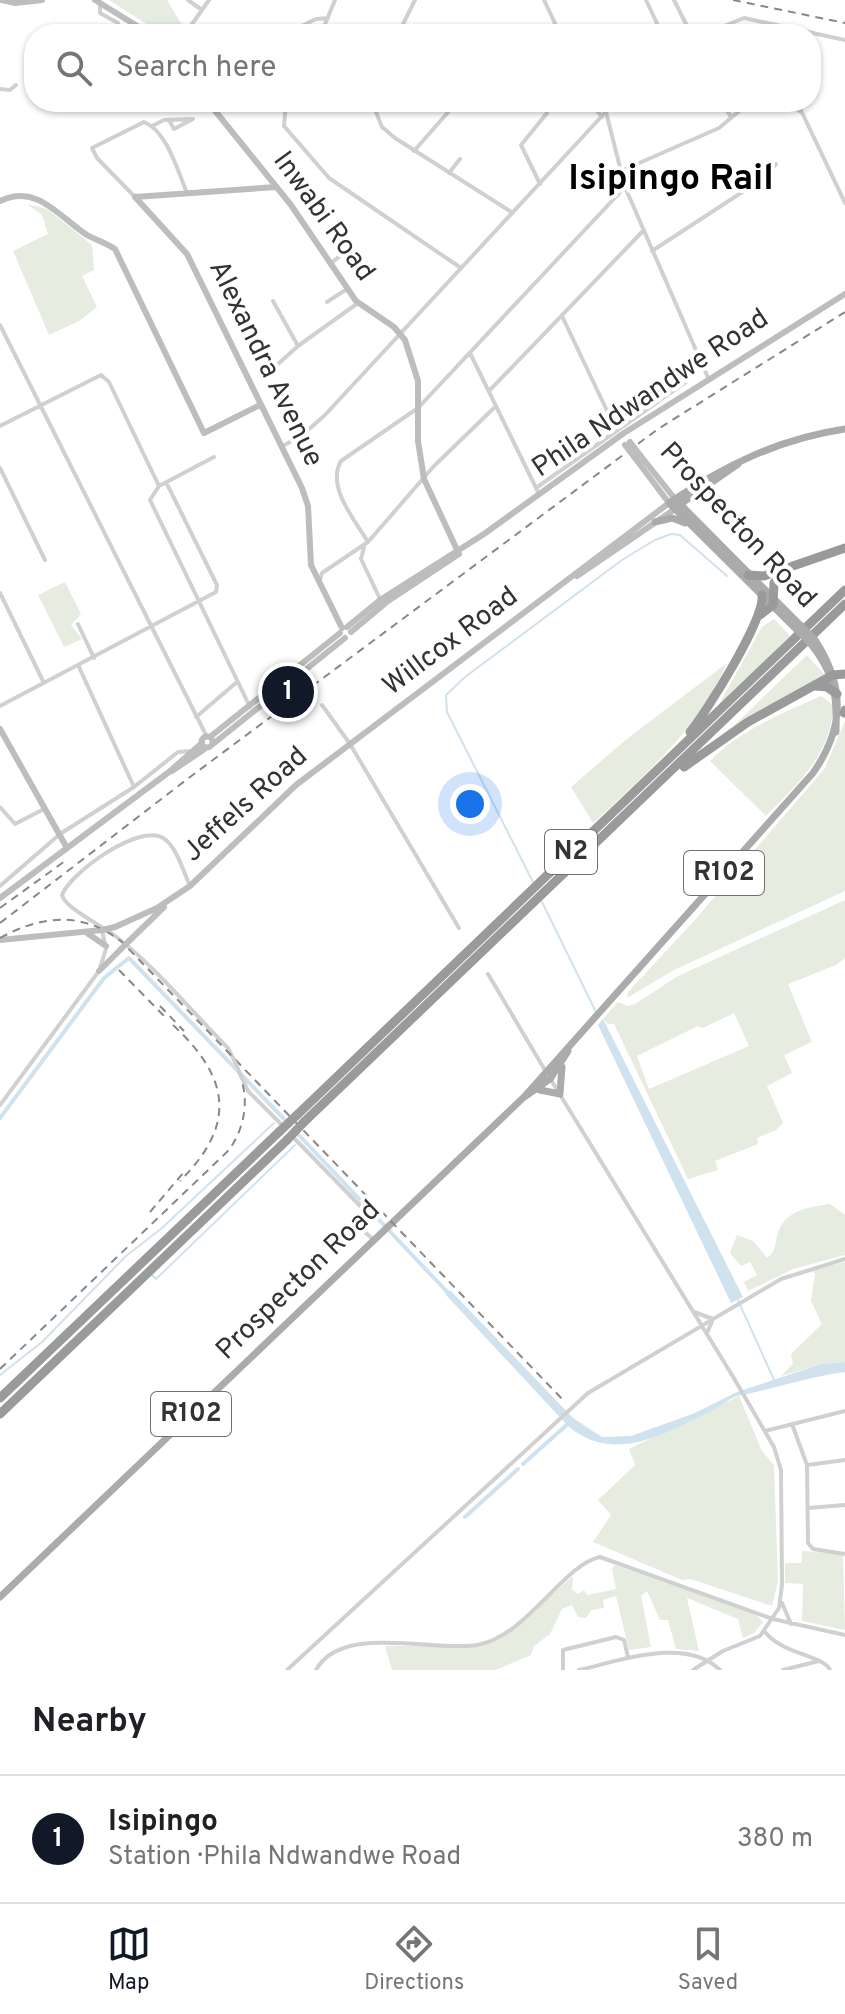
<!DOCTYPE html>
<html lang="en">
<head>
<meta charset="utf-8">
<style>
  :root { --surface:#fff; --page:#f6f6f6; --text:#202124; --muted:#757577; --line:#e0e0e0; --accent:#111827 }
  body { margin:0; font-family:Overpass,sans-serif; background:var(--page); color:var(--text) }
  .you { position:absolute; left:470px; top:804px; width:28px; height:28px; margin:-20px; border:6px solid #fff; border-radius:50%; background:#1a73e8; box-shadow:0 0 0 12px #1a73e833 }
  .badge { display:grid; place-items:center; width:52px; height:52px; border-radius:50%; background:var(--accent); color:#fff; font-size:26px; font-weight:700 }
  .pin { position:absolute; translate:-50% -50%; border:4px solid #fff; box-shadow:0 2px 8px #0006 }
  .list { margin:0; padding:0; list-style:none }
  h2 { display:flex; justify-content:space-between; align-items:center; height:104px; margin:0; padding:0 32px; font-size:34px }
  h2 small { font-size:26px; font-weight:400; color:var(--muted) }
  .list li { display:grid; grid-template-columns:52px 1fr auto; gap:24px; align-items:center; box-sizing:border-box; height:128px; padding:0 32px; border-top:2px solid var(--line) }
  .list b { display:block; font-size:30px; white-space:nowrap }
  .list p { margin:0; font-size:26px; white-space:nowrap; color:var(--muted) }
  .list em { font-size:26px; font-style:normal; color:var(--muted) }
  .icon { flex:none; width:44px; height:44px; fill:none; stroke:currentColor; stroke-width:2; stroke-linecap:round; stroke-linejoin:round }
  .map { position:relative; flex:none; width:845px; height:1670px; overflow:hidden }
  .search { position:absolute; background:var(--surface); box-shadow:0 2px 6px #0004; left:24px; right:24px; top:24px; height:88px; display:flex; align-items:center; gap:20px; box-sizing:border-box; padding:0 28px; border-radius:32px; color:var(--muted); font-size:30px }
  .sheet { height:232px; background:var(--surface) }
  nav { display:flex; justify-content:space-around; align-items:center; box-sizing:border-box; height:112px; border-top:2px solid var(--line); background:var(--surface); font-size:22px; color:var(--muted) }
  nav a { display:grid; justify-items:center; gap:4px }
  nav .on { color:var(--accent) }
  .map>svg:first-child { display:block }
  .green { fill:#e6ecdf; fill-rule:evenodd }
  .water { fill:#cfe2ee }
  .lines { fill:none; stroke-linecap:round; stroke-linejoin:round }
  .stream { stroke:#cfe2ee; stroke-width:2 }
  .canal { stroke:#cfe2ee; stroke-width:4 }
  .street { stroke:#d0d0d0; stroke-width:4 }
  .secondary { stroke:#bdbdbd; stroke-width:6 }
  .primary { stroke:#ababab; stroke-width:7 }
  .highway { stroke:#9a9a9a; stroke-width:9 }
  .rail { stroke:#888; stroke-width:2; stroke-dasharray:8 6; stroke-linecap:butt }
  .street-bridge { stroke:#d0d0d0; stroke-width:4 }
  .secondary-bridge { stroke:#bdbdbd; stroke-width:6 }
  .primary-bridge { stroke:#ababab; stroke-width:7 }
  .highway-bridge { stroke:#9a9a9a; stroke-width:9 }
  .labels { text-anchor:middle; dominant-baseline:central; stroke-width:8; stroke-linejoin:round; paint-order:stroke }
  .shield { fill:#fff; stroke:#707070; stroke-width:2 }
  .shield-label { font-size:26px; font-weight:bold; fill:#333 }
  .street-label { font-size:28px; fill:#333; stroke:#fff }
  .district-label { font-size:36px; font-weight:bold; fill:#000; stroke:#fff }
</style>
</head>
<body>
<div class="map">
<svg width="845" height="1670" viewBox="0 0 845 1670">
  <rect width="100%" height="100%" fill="#fff"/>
  <path class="green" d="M109,0h58l17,28 -6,6h-16z
    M27,204l20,5 45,36 2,25 -12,6 15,31 -18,14 -30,14 -36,-84 35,-17 -6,-19z
    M65,582l16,32 -10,11 11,14 -18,8 -26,-52z
    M774,619l16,17 -73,72 45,-81z
    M807,655l18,20 -101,60z
    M727,663c-29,67 -82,112 -134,160l-22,-36 57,-49z
    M821,696l12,9c-1,49 -35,78 -67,111l-56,-55c30,-31 73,-48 111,-65z
    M845,721v170l-171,79 -47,28 1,-6 66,-71 131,-153z
    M845,900v58l-9,7 -48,19 24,58 -28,13 8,18 -25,13 16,37 -7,7 -19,8 1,6 -43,17 3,9 -30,9 -74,-155h-6l-5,-5 15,-17 9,4 8,-2 43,-28zM734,1013l15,33 -100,43 -12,-33 61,-30 5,2z
    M830,1204l15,11v40l-52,14 -45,22 -4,-9 13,-7 -7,-13 -9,4 -11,-13 7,-18 16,6 14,17c7,-5 7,-8 9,-17 5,-30 28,-33 54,-37z
    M845,1262v100l-24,2 -40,12 12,-12 -2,-10 31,-30 -11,-23 4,-27 -4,-4z
    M739,1396l23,55 12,14 4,116 -6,25 -82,-27 -8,1 -89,-38 18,-27 -13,-15 37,-35 -6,-16z
    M802,1551l41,3 2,76 -43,-9 1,-37 -18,-1v-20h17z
    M615,1565l140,49 8,8 -9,11 -11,5 -5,-19 -51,-21 12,53 -23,-2 -8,-29h-8l-13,-29 -6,5 10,51 -22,3 -13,-54 -13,4 1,8 -13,2 -5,8 -8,-1 -6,-12 -10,4 -12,25 -16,12 -3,9 -35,15h-104l-7,-24h94l30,-14 64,-56 -1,14 6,4 6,-4 3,5 29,-6 -4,-20z"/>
  <path class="water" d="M603,1019l140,278 -12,6 -133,-278z
    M450,1290l123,128 29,19 29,-1 64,-23 42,-21 84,-28 24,-2v10c-37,5 -72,17 -108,24 -9,3 -17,11 -26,15 -48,23 -97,54 -143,15l-122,-131z"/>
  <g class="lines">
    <path class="stream" d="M533,882l-86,-170 -1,-17 19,-18 157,-117 33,-20 16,-6 9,1 47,41
      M542,902l54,110
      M152,1275l4,4 139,-134
      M737,1298l38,84
      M0,1375l42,-33 84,-86 36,-28 112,-105"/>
    <path class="canal" d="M0,1118l104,-140 25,-20 157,163
      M295,1131l156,165
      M523,1464l47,-42
      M465,1517l53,-48"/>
    <path class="street" d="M188,0l14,10
      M544,0l16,34
      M646,0l16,34
      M674,0l17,34
      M100,3v10l18,10 -1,11
      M185,34l24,-34
      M285,34l31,-15 12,-1
      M321,34l14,-34
      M398,34l17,-34
      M704,34l40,-16 101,22
      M0,89l10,1 6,-5
      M286,102l-2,24 45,52 132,90
      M372,102l10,25 13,11 118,75
      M590,102l12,15
      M722,102l9,15
      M786,102l15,10
      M797,102l48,101
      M606,112l19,75 84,193
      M152,126l12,-6 29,-1 -19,10 -5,-9
      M414,151l43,-49
      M621,171l98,-43 31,-26
      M449,173l11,-14
      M540,184l-19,-39 26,-32
      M135,197l-38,-39 -5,-10 52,-26c23,9 34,50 43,71
      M652,251l115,-75 9,-12
      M330,264l19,-15 -12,-17
      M273,301l25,45
      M327,302l20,-13
      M562,316l48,101 10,8
      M0,325l207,412
      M470,353l69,141
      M278,364l20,-18 60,-43
      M489,391l154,-160
      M0,426l101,-51 8,7 50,104
      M281,447l20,-11 23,-20 291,-314
      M214,457l-55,29 -9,14 100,207
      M0,468l45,92
      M536,488l151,-107 6,-14 8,-6
      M368,542c-13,-22 -42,-55 -27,-81l77,-53 207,-221
      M364,547l-3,12 20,42
      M320,580l2,-7 46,-31 66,-76 62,-60
      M0,593l44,90
      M78,624l16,34
      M79,667l55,120
      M322,705l28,39 109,184
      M0,706l216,-114 1,-7 -51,-103
      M196,717l41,-35
      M0,807l15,17 29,-15
      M0,886l60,-52 74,-47 44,-35 14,-1
      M190,886c-6,-13 -14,-41 -27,-48 -24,-15 -93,35 -101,57 2,12 40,31 52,40 42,32 77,76 114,113l7,14
      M488,974l58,98
      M242,1078l6,13 36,36
      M551,1080l181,295 42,72 7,23 1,115 -3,23 -19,28 -37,15 -30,19
      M0,1105l99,-134 7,-22 -4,-19
      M293,1137l77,79 -10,12 14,12
      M694,1312l19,7 -6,14
      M792,1424l15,41 1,78 5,6 32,5
      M765,1431l80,-20
      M807,1465l38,-5
      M808,1508l37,-3
      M782,1603l9,21
      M765,1632c17,22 60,24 65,38
      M287,1670l301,-277 193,-114 64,-20
      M316,1670c25,-47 117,-18 161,-25 49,-8 87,-81 123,-88l173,62 72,16
      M563,1670v-20l53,-13 8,3 4,17
      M579,1670c40,-9 107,-34 141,0
      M783,1670l36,-9"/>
    <path class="secondary" d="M2,0l13,3 27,-3
      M95,0l55,34
      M208,102l83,103 65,96 38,26 11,13 13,41v60l6,38 35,75
      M135,197l52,57 115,234 6,18 3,59 31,63
      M135,197l141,-10
      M0,201c37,-18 59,16 87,34 9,5 19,8 28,14l89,184 56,-28
      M640,455l35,44
      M577,576l98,-67
      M347,627l33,-27 104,-66 140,-101 221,-139
      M351,632l37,-31 71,-47
      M0,729l67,119
      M201.5 742a5.5 5.5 0 1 1 11 0a5.5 5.5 0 1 1-11 0Z
      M210,737l130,-104
      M213,744l132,-106
      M172,771l34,-23
      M0,898l169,-126 33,-29
      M115,927l42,-19 33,-22 106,-101 373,-282 -34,-45
      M87,933l19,13
      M0,940l102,-10
      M129,941l35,-34
      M99,971l22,-22"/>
    <path class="primary" d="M675,499l126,127
      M676,507l62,-43
      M655,522l17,-4 13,5
      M797,630l-128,-127c55,-37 109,-64 176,-74
      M811,644c24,30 26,51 25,88
      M540,1090l20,4 2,-27
      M526,1096l24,-17 18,-28
      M0,1597l524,-500 289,-324c32,-46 32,-87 2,-133"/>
    <path class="highway" d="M748,575l16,1 81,-28
      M760,615l13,-10 1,-22 11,-13
      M816,686l11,1 10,7
      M844,713l1,-3
      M690,732c17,-21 75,-113 72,-137
      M684,767l64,-45 85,-47 12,-1
      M297,1115l548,-525
      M304,1122l541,-518
      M0,1398l279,-266
      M0,1414l287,-274"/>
    <path class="rail" d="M733,0l112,23
      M0,908l65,-47
      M0,923l190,-146 468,-348 187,-117
      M0,938c42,-23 83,-27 122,4l443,460
      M119,970l45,46
      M160,1006l24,25
      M173,1025c58,54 63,100 7,156
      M150,1212l34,-40
      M0,1369l229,-219c18,-26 21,-56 7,-84"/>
    <path class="street-bridge" d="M235,1062l7,16"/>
    <path class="secondary-bridge" d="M630,442l10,13
      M625,445l10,13
      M102,930l13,-3
      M121,949l8,-8"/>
    <path class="primary-bridge" d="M801,626l14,14
      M797,630l14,14"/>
    <path class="highway-bridge" d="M279,1132l18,-17
      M287,1140l17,-18"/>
  </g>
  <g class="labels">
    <g class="shield">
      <rect x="545" y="830" width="52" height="44" rx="6"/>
      <rect x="684" y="851" width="80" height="44" rx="6"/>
      <rect x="151" y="1392" width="80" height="44" rx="6"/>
    </g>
    <g class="shield-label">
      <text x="571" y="852">N2</text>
      <text x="724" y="873">R102</text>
      <text x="191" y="1414">R102</text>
    </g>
    <g class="street-label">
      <text transform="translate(323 217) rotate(54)">Inwabi Road</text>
      <text transform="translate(265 364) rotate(64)">Alexandra Avenue</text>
      <text transform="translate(651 394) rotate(-34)">Phila Ndwandwe Road</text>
      <text transform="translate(737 526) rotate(47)">Prospecton Road</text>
      <text transform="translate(451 642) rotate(-37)">Willcox Road</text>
      <text transform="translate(246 805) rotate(-42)">Jeffels Road</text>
      <text transform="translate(299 1281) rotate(-44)">Prospecton Road</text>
    </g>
    <g class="district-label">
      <text x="671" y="180">Isipingo Rail</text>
    </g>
  </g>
</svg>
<div class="you"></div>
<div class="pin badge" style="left:288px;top:692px">1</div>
<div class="search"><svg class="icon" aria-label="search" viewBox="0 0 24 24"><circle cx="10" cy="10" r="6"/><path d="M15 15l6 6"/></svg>Search here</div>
</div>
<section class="sheet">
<h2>Nearby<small></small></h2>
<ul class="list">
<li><span class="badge">1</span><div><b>Isipingo</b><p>Station · Phila Ndwandwe Road</p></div><em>380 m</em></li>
</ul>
</section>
<nav>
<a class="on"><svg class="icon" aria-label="map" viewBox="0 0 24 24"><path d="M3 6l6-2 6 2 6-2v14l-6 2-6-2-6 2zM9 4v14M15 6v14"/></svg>Map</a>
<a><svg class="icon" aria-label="directions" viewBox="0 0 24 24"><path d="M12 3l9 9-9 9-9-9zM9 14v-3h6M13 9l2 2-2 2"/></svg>Directions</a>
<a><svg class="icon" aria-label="saved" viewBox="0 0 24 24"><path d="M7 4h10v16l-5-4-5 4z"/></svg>Saved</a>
</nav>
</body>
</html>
